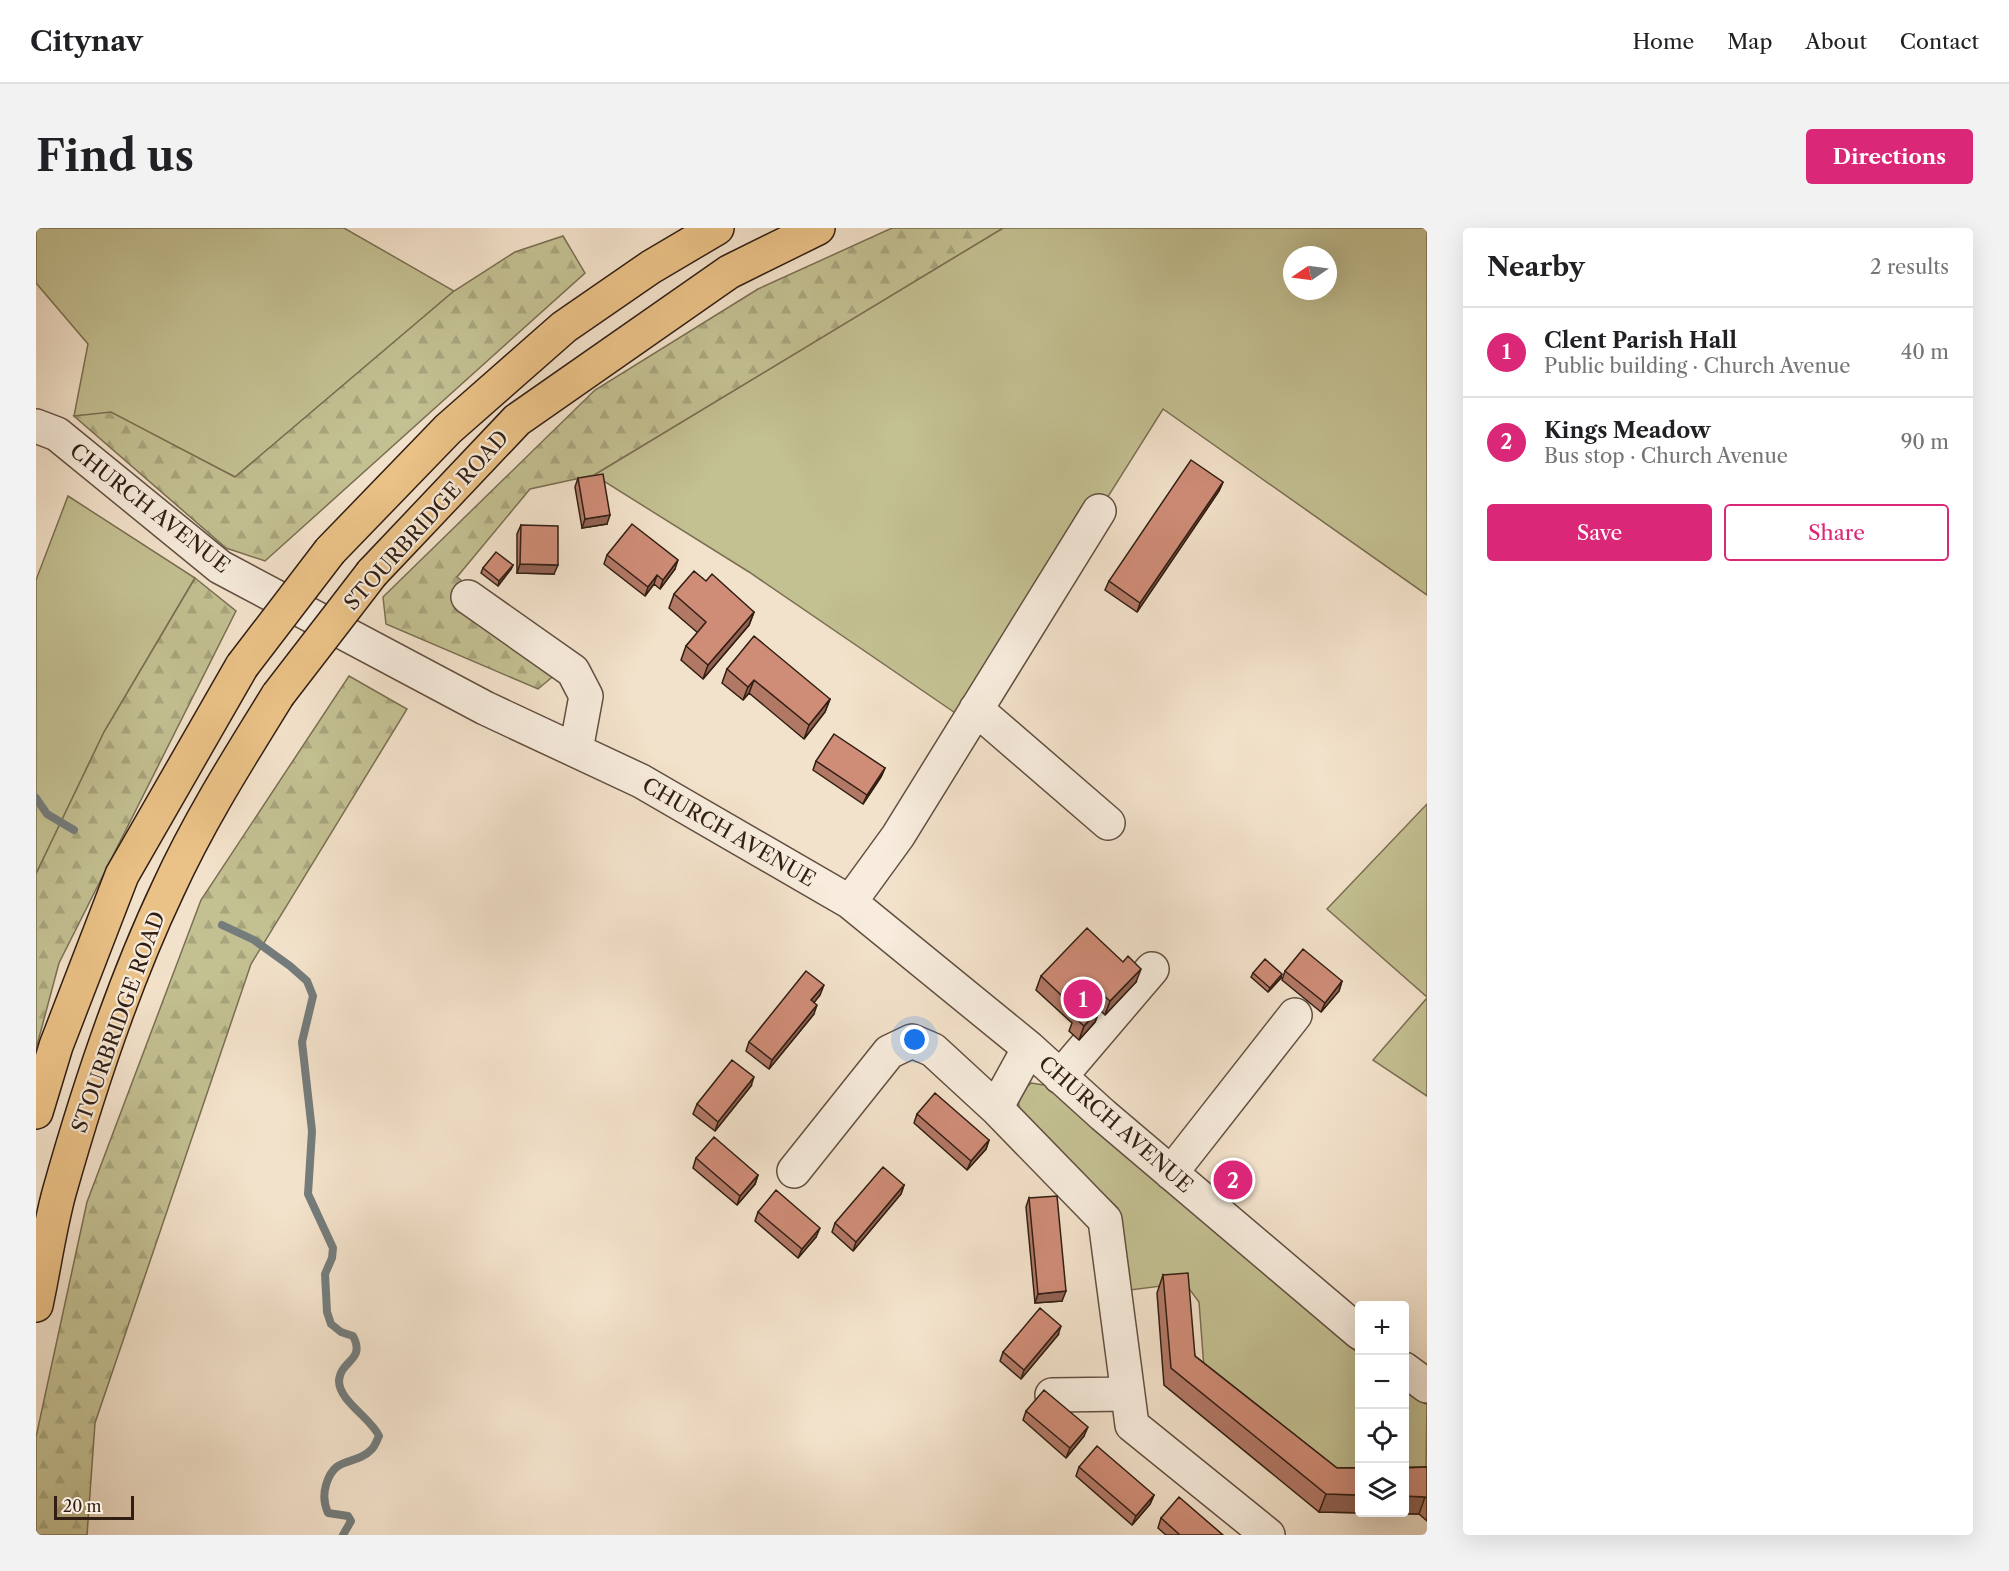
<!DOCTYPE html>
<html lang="en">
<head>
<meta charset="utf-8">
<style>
  :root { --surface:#fff; --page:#f2f2f2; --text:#202124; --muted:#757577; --line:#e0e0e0; --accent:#db2777 }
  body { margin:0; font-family:"Libre Caslon Text",serif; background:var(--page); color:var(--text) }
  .controls { position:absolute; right:18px; bottom:18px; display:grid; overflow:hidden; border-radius:6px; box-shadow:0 6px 24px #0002 }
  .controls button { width:54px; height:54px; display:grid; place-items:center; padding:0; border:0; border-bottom:2px solid var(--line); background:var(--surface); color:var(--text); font:30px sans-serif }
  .compass { position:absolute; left:1247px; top:18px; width:54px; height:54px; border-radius:50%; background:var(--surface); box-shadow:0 6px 24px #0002; rotate:257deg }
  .scale { position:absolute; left:18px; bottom:15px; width:80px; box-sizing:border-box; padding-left:6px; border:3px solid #311e13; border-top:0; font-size:16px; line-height:21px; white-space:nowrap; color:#311e13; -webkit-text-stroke:4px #f7ecdd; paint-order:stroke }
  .you { position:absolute; left:879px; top:812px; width:21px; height:21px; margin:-15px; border:4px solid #fff; border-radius:50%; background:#1a73e8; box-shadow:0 0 0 9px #1a73e833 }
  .badge { display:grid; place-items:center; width:39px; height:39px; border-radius:50%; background:var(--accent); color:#fff; font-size:20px; font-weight:700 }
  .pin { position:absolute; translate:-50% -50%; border:3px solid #fff; box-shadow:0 2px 6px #0006 }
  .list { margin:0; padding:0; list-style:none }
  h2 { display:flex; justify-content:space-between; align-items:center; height:78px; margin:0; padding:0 24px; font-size:26px }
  h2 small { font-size:20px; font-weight:400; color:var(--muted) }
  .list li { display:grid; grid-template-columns:39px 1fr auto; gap:18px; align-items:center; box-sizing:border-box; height:90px; padding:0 24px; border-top:2px solid var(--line) }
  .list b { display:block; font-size:22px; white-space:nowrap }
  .list p { margin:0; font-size:20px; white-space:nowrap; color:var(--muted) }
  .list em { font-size:20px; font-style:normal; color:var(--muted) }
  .actions { display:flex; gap:12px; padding:18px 24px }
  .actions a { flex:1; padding:14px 0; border:2px solid var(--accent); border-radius:6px; text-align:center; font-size:21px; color:var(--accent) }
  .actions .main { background:var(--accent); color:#fff }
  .icon { flex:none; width:33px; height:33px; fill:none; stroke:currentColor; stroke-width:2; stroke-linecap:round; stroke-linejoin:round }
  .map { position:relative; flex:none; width:1391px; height:1307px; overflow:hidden; border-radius:6px }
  header { display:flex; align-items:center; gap:36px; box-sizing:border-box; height:84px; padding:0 30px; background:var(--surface); border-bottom:2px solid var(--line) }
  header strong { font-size:28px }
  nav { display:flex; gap:33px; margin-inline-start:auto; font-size:21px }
  .intro { display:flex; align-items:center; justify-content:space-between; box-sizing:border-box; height:144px; padding:0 36px }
  h1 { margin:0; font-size:42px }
  .button { padding:15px 27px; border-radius:6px; background:var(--accent); color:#fff; font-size:21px; font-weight:700 }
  main { display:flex; gap:36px; padding:0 36px }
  aside { flex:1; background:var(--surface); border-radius:6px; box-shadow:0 6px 24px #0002 }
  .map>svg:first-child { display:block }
  .grass { fill:#c3c092; stroke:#7a6f52; stroke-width:1.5; fill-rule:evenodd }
  .forest { fill:url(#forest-firs); stroke:#7a6f52; stroke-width:1.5 }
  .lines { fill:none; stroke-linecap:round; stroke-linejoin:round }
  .stream { stroke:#747c7c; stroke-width:8 }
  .minor-casing { stroke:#624f41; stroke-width:36 }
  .highway-casing { stroke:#311e13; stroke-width:36 }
  .minor { stroke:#f7ecdd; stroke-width:33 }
  .highway { stroke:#eac186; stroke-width:33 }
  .highway-bridge-casing { stroke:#311e13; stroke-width:36; stroke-linecap:butt }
  .highway-bridge { stroke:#eac186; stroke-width:33 }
  .wall { fill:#b27866; stroke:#311e13; stroke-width:1.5 }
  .shaded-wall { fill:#916253; stroke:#311e13; stroke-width:1.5 }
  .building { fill:#cf8c77; stroke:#311e13; stroke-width:1.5 }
  .labels { text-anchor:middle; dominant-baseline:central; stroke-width:4.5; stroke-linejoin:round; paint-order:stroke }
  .street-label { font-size:21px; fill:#311e13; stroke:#f7ecdd }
</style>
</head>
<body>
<header>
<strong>Citynav</strong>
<nav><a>Home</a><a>Map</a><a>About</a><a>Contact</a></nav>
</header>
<div class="intro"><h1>Find us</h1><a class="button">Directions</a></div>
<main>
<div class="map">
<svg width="1391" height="1307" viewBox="0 0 1391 1307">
  <defs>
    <pattern id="forest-firs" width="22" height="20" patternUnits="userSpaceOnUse" patternTransform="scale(1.5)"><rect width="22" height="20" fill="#c3c092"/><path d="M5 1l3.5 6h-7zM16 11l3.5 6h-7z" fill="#a8a57d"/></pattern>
  </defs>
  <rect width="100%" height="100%" fill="#f3e2cb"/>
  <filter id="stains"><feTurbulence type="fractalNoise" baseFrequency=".00333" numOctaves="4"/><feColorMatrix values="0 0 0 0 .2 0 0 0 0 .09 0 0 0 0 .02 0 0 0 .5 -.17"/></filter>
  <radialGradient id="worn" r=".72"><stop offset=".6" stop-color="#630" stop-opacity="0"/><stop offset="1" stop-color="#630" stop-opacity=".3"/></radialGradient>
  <path class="grass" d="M0,0h308l110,63 -219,186 -124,-64 -37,3 14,-72 -52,-61z
    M967,0h424v367l-264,-186 -196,312 -218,-149 -155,-97zM1256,27h36v36h-36z
    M32,268l127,82 -91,154 -68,142v-294z
    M1391,576v193l-100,-88z
    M1391,770v98l-54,-36z
    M995,855l19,3 309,268v116l-28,1 -127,-103 -5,-66 -14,-19 -55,7 -12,-82 -98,-94 -2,-18z
    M1368,1161l23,16 -1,63 -21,1z"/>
  <path class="forest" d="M856,0h111l-409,247 -64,14 -73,88 112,86 -31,26 -152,-65 -3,-27 212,-207 163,-101z
    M527,8l22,37 -320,288 -39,-13 -152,-132 37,-4 124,65 219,-186 61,-39z
    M159,350l41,33 -177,352 -23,86v-175l68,-142z
    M313,448l58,33 -156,255 -156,459 -8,112h-51v-98l51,-235 114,-302z"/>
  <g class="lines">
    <path class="stream" d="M0,570l11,16 27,16
      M186,697l32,15 36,26 17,15 6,15 -11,46 10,89 -4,63 25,54 -1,10 -7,16 2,38 4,12 10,8 12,4c13,25 -13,24 -14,45 0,20 32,37 40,55 -2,4 -4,10 -7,13 -17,18 -37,5 -46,36 -3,10 -2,19 2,28l20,3 3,5 -8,14"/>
    <g class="minor-casing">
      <path id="minor" d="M0,198l21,8 163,133 265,141 156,73 209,121 179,146 74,67 257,218
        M432,369l105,74 13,25 -10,54
        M940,481l132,114
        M814,674l48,-66 201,-325
        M1024,849l92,-108
        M960,880l33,-60
        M758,943l95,-119 23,-11 21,9 63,58 109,112 27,205 136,110
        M1135,945l124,-158
        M1368,1141l23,17
        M1016,1167l76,-1"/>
    </g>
    <g class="highway-casing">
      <path id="highway" d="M294,323l118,-122 116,-102 87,-60 66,-39
        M336,345l145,-153 212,-148 89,-44
        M0,884l20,-66 66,-171 120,-209
        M0,1077c8,-37 13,-75 23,-112 29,-103 63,-207 109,-304 31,-68 71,-131 110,-194"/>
    </g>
    <use href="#minor" class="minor"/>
    <use href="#highway" class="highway"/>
    <g class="highway-bridge-casing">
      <path id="highway-bridge" d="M206,438l88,-115
        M242,467l94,-122"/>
    </g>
    <use href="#highway-bridge" class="highway-bridge"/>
  </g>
  <path class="wall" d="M542,250l29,46 -25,4 -7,-41z
    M1187,254l-4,9 -82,121 -32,-22 4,-9z
    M485,297l33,49 -37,-1v-39z
    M571,327l68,14 -15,20 -6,-5 -9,12 -41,-32z
    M477,337l-2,4 -13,17 -17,-13 2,-5z
    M670,353l48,31 -5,13 -46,54 -22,-19 5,-14 12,-13 -29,-25 5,-14z
    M691,441l103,30 -5,13 -21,27 -55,-46 -6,7 -21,-17z
    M780,533l69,7 -4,9 -18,27 -50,-34z
    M1249,743l57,10 -3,10 -18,21 -39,-32z
    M1217,745l28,5 -13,14 -17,-15z
    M1005,748l95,6 -31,33 -5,-5 -5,12 -16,18 -10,-9 3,-8 -36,-33z
    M784,767l-6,7v12l-45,55 -23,-18 3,-9z
    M715,858l-36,45 -22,-17 4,-10z
    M881,886l72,26 -3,9 -19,21 -53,-47z
    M660,930l62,17 -3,9 -18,21 -44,-37z
    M868,957l-3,9 -48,57 -21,-19 3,-9z
    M993,970l33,103 -27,2 -9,-96z
    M722,984l58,25 -18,21 -43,-37z
    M1127,1047l32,81 142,112 90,-1v54l-8,-7 -100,-2 -155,-127 -7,-92z
    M1022,1107l-37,44 -21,-18 3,-9z
    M990,1183l58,25 -18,22 -43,-38z
    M1043,1239l75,28 -4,9 -18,21 -56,-49z
    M1125,1290l61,17h-56l-8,-7z"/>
  <path class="shaded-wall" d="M1187,254l-4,9 -82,121 3,-9z
    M574,287l-3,9 -25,4 3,-9z
    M642,332l-3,9 -15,20 3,-9z
    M484,336l38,1 -4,9 -37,-1z
    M477,337l-2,4 -13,17 1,-5z
    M621,347l-3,9 -9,12 3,-9z
    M718,384l-5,13 -46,54 5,-14z
    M718,452l-5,13 -6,7 5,-13z
    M794,471l-5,13 -21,27 5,-14z
    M849,540l-4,9 -18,27 4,-9z
    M1105,741l-5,13 -31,33 5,-14z
    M1246,746l-1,4 -13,14 2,-4z
    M1306,753l-3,10 -18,21 4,-9z
    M788,757l-4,10 -12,15 3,-10z
    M1067,767l-5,13 -3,-4z
    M781,777l-3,9 -45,55 3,-9z
    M1064,780l-5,14 -16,18 5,-14z
    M718,849l-3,9 -36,45 3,-9z
    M953,912l-3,9 -19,21 4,-9z
    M722,947l-3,9 -18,21 3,-9z
    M868,957l-3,9 -48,57 3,-9z
    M784,1000l-4,9 -18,21 4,-9z
    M1030,1063l-4,10 -27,2 3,-9z
    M1025,1098l-3,9 -37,44 3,-9z
    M1052,1199l-4,9 -18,22 4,-10z
    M1290,1266l33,1v17h45v-16l21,1 -6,17 -100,-2z
    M1118,1267l-4,9 -18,21 4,-9z"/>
  <path class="building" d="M1155,232l32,22 -83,121 -31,-22z
    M567,246l7,41 -25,4 -7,-41z
    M596,296l46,36 -15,20 -6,-5 -9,12 -41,-32z
    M485,297l37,1v39l-38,-1z
    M460,324l17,13 -14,16 -16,-13z
    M658,343l12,10 6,-7 42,38 -46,53 -22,-19 20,-24 -32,-28z
    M718,408l76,63 -21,26 -55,-45 -6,7 -21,-18z
    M798,506l51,34 -18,27 -51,-34z
    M1051,700l36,34 5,-6 13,13 -31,32 -7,-6 -8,9 5,4 -16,18 -10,-9 5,-5 -38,-36z
    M1267,721l39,32 -17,22 -40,-32z
    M1229,731l17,15 -12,14 -17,-15z
    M770,743l18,14 -13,15 6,5 -45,55 -23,-18z
    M696,832l22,17 -36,45 -21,-18z
    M899,865l54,47 -18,21 -54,-47z
    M678,909l44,38 -18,21 -44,-38z
    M847,939l21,18 -48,57 -21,-19z
    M740,962l44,38 -18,21 -44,-37z
    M1021,968l9,95 -28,3 -9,-96z
    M1152,1045l7,83 142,112h22v27l-33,-1 -155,-126 -8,-93z
    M1004,1080l21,18 -37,44 -21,-18z
    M1008,1162l44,37 -18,21 -44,-37z
    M1061,1218l57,49 -18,21 -57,-49z
    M1391,1239v31l-2,-1 -21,-1v-28z
    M1143,1269l44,38h-43l-19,-17z"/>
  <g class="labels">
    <g class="street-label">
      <text transform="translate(114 280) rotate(38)">CHURCH AVENUE</text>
      <text transform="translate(390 292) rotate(-48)">STOURBRIDGE ROAD</text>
      <text transform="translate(693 604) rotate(30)">CHURCH AVENUE</text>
      <text transform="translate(82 794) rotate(-70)">STOURBRIDGE ROAD</text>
      <text transform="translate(1080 896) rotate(41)">CHURCH AVENUE</text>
    </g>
  </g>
  <rect width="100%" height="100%" filter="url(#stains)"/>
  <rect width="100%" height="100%" fill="url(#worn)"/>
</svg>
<div class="controls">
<button>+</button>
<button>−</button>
<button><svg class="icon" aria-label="locate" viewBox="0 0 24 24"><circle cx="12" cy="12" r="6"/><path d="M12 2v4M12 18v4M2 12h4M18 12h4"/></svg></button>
<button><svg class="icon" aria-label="layers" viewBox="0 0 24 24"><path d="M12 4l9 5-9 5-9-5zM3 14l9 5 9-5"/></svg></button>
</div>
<svg class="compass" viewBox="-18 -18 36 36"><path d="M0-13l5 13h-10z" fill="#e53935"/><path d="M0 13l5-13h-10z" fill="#757577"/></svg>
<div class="scale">20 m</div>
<div class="you"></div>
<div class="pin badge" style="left:1047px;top:771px">1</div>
<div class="pin badge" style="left:1197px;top:952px">2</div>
</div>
<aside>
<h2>Nearby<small>2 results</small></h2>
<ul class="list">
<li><span class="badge">1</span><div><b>Clent Parish Hall</b><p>Public building · Church Avenue</p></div><em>40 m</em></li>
<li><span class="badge">2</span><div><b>Kings Meadow</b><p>Bus stop · Church Avenue</p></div><em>90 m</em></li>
</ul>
<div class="actions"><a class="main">Save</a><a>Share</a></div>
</aside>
</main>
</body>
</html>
